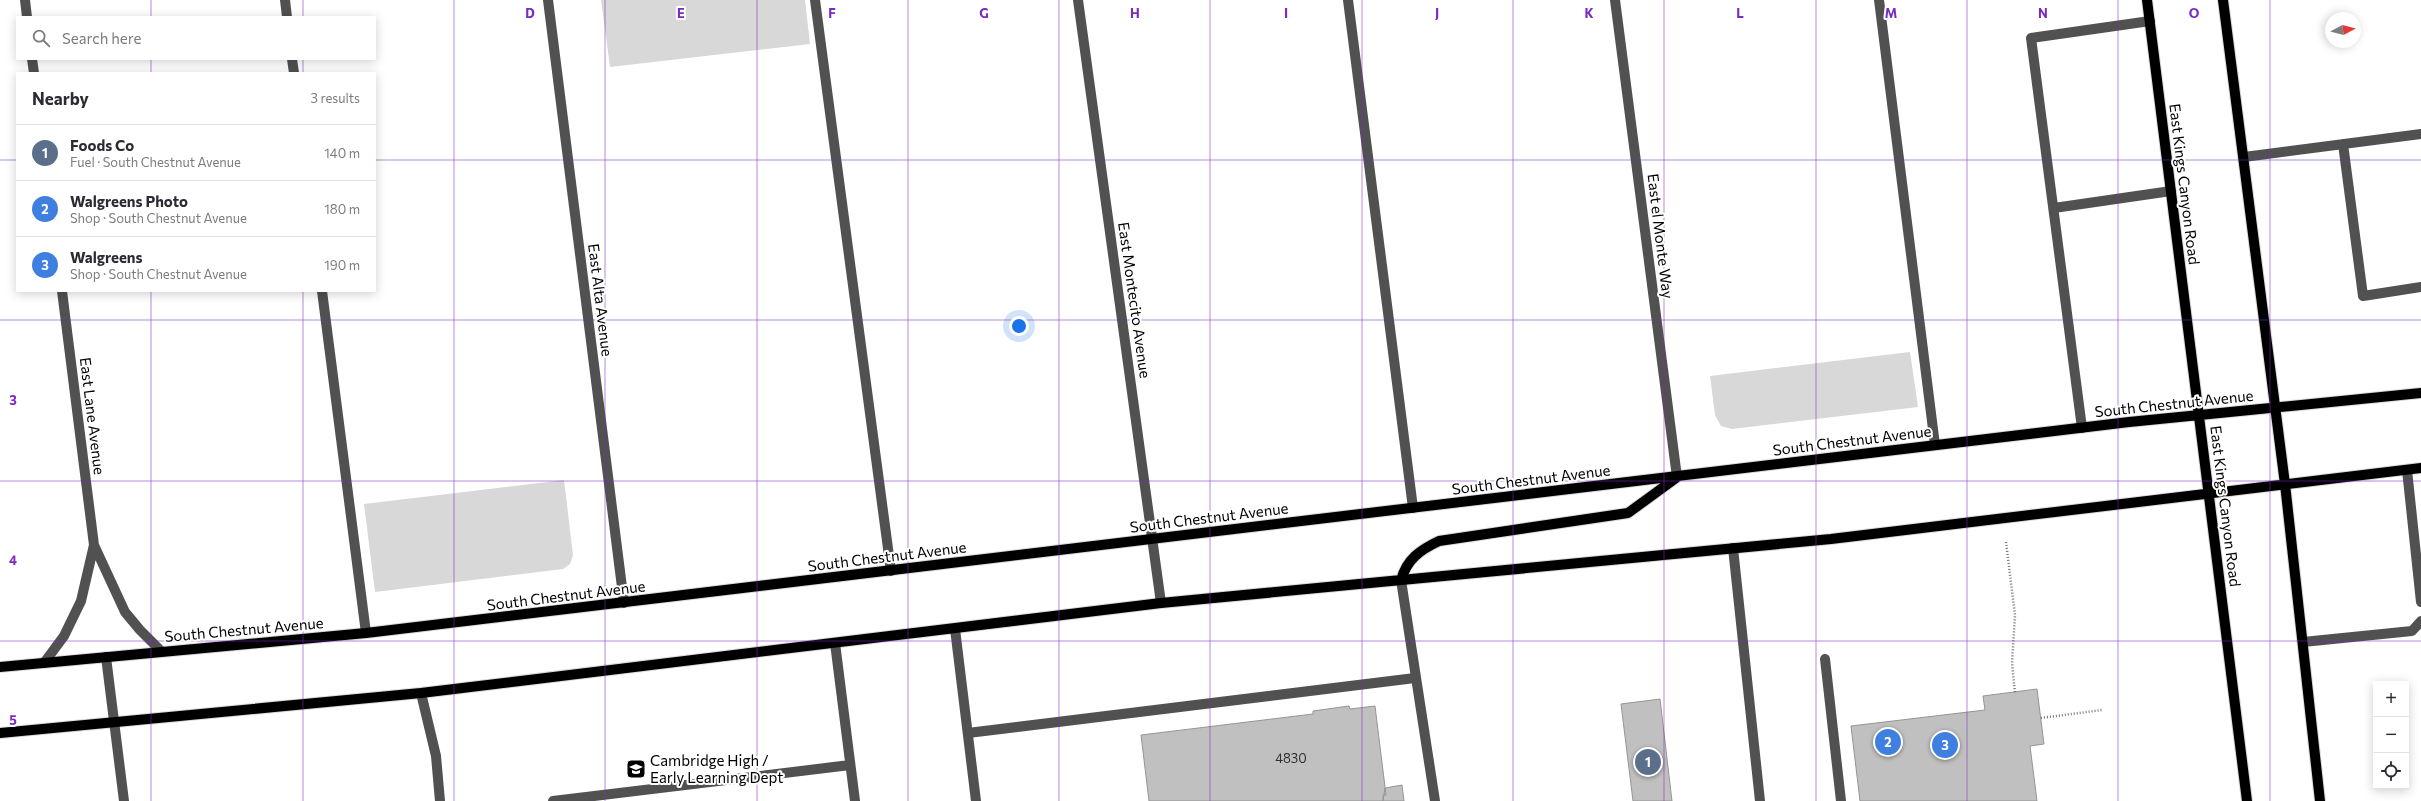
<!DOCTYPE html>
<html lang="en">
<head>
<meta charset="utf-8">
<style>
  :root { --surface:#fff; --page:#f7f7f7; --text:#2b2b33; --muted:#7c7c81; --line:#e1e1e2; --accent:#0b8043 }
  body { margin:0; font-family:Commissioner,sans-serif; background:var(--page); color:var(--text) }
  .controls { position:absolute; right:12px; bottom:12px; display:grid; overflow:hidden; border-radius:0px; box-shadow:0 2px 10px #0003 }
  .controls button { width:36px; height:36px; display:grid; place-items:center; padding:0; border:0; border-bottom:1px solid var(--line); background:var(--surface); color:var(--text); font:20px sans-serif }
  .compass { position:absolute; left:2325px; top:12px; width:36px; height:36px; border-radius:50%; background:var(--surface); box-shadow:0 2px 10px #0003; rotate:83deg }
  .you { position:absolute; left:1019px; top:326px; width:14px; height:14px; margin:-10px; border:3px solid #fff; border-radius:50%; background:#1a73e8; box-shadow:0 0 0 6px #1a73e833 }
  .badge { display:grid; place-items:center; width:26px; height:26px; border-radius:50%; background:var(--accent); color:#fff; font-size:13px; font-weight:700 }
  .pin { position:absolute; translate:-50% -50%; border:2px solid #fff; box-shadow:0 1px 4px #0006 }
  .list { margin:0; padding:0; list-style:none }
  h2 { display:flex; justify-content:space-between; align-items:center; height:52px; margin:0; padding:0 16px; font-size:17px }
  h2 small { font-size:13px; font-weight:400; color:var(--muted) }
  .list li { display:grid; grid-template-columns:26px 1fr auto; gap:12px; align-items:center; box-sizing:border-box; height:56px; padding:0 16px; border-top:1px solid var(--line) }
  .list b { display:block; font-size:15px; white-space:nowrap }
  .list p { margin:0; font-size:13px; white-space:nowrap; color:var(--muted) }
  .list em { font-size:13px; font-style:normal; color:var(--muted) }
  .icon { flex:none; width:22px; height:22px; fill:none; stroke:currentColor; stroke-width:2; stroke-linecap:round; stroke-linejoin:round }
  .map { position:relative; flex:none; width:2421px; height:801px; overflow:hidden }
  .search { position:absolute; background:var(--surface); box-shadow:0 2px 10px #0003; left:16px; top:16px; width:360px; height:44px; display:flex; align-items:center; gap:10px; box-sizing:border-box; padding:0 14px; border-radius:0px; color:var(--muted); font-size:15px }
  .panel { position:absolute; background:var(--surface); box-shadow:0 2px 10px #0003; left:16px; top:72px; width:360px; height:220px; border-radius:0px }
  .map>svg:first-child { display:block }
  .green { fill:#d8d8d8 }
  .building { fill:#c0c0c0; stroke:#959595 }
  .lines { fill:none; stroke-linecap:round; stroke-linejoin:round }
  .major-casing { stroke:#dbdbdb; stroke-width:12 }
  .path { stroke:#737373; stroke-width:2.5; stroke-dasharray:1 2; stroke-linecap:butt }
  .minor { stroke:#515151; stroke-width:10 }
  .major { stroke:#000; stroke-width:10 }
  .grid { fill:none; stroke:#7b2cbf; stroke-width:1; stroke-opacity:0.55 }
  .labels { text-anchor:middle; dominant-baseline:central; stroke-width:4; stroke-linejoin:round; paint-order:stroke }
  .number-label { font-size:13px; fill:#303030 }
  .street-label { font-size:15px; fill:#000; stroke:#fff }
  .poi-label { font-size:15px; fill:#000; stroke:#fff; text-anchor:start }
  .grid-label { font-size:13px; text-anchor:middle; font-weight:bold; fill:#7b2cbf; stroke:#fff; stroke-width:4; stroke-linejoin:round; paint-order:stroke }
</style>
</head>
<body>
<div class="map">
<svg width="2421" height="801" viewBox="0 0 2421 801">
  <rect width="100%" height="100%" fill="#fff"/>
  <path class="green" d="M601,0h204l5,44 -200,23z
    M1910,352l8,55 -186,22 -11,-3 -6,-11 -5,-39z
    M564,480l9,75 -3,9 -7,5 -188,23 -11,-88z"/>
  <path class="building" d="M2037,689l7,55 -14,2 7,55h-177l-9,-75 134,-16 -2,-14z
    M1660,699l12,102h-39l-12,-97z
    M1349,706l1,3 25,-3 11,89h-3v6h-234l-8,-66 172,-21v-3z
    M1402,785l2,16h-21l2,-13z"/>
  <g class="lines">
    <g class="major-casing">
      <path id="major" d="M2147,0l100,801
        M2223,0l62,484 35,317
        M1401,580c6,-21 19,-30 38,-39l189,-28 48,-35
        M0,667l366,-34 1763,-211 292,-29
        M0,733l421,-40 740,-90 670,-64 590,-71"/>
    </g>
    <path class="path" d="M2006,542l9,73 -3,48 3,30
      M2041,718l61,-8"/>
    <path class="minor" d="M25,0l2,17
      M285,0l2,17
      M548,0l76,603
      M815,0l76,571
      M1078,0l83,603
      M1348,0l65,508
      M1615,0l62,477
      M1879,0l56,445
      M32,59l2,14
      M292,59l2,14
      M2343,144l20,152 58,-9
      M2244,157l177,-23
      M2054,208l117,-17
      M62,291l32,254 31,67 15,18 21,21
      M322,291l44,342
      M2082,428l-51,-390 119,-17
      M2407,470l14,132
      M1733,548l27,253
      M1401,580l34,221
      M955,629l21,172
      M2303,642l109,-11 9,-10
      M835,643l20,158
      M106,657l18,144
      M1825,659l16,142
      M44,663l20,-27 17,-35 13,-56
      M421,693l15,63 4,45
      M968,733l447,-55
      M553,801l297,-36"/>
    <use href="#major" class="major"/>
  </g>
  <path class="grid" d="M151,0v17M303,0v17M454,0v801M605,0v801M757,0v801M908,0v801M1059,0v801M1210,0v801M1362,0v801M1513,0v801M1664,0v801M1816,0v801M1967,0v801M2118,0v801M2270,0v801M151,59v14M303,59v14M0,160h17M375,160h2046M151,291v510M303,291v510M0,320h2421M0,481h2421M0,641h2421"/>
  <defs>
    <g id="school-square" transform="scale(1)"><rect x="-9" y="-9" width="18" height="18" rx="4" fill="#000" stroke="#fff"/><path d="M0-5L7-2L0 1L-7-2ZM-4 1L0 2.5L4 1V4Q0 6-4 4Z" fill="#fff"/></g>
  </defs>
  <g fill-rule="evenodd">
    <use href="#school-square" x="636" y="769"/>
  </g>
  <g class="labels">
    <g class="number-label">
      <text x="1291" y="758">4830</text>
    </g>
    <g class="street-label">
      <text transform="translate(2185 184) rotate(83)">East Kings Canyon Road</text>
      <text transform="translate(1661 236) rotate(83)">East el Monte Way</text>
      <text transform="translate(601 300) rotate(83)">East Alta Avenue</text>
      <text transform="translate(1135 300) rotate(82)">East Montecito Avenue</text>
      <text transform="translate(2174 403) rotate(-6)">South Chestnut Avenue</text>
      <text transform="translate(93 416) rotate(83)">East Lane Avenue</text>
      <text transform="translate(1852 440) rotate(-7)">South Chestnut Avenue</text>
      <text transform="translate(1531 479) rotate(-7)">South Chestnut Avenue</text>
      <text transform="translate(2226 506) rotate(83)">East Kings Canyon Road</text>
      <text transform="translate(1209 517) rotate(-7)">South Chestnut Avenue</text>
      <text transform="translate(887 556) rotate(-7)">South Chestnut Avenue</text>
      <text transform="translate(566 595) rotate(-7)">South Chestnut Avenue</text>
      <text transform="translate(244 629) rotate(-5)">South Chestnut Avenue</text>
    </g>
    <g class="poi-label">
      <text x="650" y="760">Cambridge High /<tspan x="650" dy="17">Early Learning Dept</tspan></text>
    </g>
  </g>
  <g class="grid-label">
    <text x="530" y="18">D</text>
    <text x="681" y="18">E</text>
    <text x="832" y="18">F</text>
    <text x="984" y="18">G</text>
    <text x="1135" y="18">H</text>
    <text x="1286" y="18">I</text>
    <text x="1437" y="18">J</text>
    <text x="1589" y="18">K</text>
    <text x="1740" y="18">L</text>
    <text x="1891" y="18">M</text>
    <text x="2043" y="18">N</text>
    <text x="2194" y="18">O</text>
    <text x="13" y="405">3</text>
    <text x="13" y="565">4</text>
    <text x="13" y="725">5</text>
  </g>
</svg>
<div class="controls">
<button>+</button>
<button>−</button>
<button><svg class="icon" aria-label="locate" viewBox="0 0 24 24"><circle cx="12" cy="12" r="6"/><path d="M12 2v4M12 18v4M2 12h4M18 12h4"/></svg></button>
</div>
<svg class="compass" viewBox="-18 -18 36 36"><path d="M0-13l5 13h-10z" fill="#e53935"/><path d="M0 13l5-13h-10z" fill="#7c7c81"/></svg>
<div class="you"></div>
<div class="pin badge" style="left:1648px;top:762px;background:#5c6f8a">1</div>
<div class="pin badge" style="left:1888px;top:742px;background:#3f7fe0">2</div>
<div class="pin badge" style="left:1945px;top:745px;background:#3f7fe0">3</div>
<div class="search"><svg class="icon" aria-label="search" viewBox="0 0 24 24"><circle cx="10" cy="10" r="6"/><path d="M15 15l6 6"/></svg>Search here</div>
<section class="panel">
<h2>Nearby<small>3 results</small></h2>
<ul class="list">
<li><span class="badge" style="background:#5c6f8a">1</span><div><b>Foods Co</b><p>Fuel · South Chestnut Avenue</p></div><em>140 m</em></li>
<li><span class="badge" style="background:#3f7fe0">2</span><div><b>Walgreens Photo</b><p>Shop · South Chestnut Avenue</p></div><em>180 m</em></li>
<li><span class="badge" style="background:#3f7fe0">3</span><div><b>Walgreens</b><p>Shop · South Chestnut Avenue</p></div><em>190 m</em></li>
</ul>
</section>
</div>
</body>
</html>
